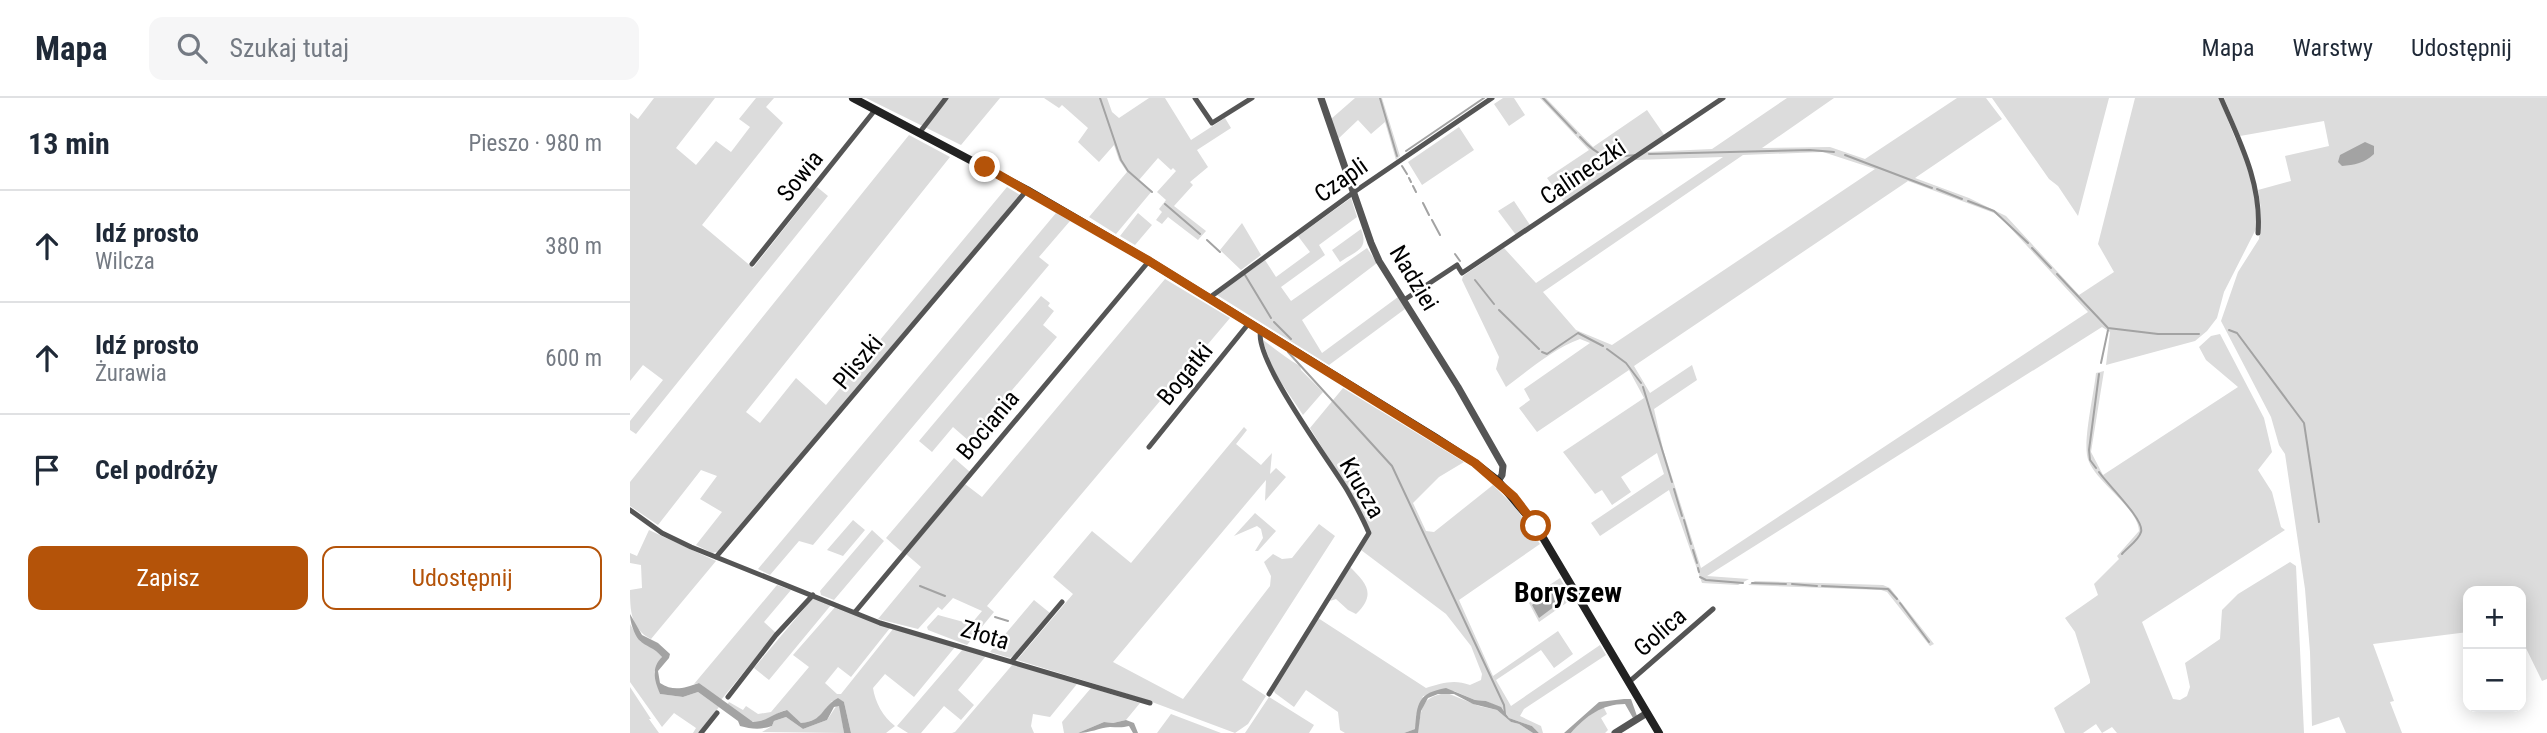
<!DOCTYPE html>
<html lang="pl">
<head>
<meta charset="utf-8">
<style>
  :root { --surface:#fff; --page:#f6f6f7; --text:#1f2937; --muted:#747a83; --line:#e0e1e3; --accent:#b45309 }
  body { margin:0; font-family:"Roboto Condensed",sans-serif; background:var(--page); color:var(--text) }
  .controls { position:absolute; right:21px; bottom:21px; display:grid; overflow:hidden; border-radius:14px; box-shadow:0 4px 18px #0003 }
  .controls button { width:63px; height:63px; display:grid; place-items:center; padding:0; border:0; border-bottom:2px solid var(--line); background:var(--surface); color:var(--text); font:35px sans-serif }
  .stop { position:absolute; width:21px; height:21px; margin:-16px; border:5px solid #b45309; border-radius:50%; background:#fff }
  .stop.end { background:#b45309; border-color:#fff; box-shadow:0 2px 7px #0008 }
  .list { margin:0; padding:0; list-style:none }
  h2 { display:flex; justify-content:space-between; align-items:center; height:91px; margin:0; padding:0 28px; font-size:30px }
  h2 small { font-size:23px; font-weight:400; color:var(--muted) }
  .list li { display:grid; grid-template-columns:46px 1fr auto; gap:21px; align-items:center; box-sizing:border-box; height:112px; padding:0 28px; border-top:2px solid var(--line) }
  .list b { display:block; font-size:26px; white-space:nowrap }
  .list p { margin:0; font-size:23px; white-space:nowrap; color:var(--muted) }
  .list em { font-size:23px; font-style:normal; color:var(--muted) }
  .actions { display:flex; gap:14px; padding:21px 28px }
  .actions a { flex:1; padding:16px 0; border:2px solid var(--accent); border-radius:14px; text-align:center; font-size:24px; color:var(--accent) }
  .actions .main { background:var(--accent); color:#fff }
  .icon { flex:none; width:38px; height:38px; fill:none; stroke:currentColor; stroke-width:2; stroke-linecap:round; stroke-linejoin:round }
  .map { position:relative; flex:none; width:1917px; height:635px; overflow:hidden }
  header { display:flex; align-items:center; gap:42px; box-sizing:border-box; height:98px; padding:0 35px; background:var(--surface); border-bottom:2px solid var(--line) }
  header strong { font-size:33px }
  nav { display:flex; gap:38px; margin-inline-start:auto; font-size:24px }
  .search { width:490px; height:63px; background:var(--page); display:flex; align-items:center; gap:18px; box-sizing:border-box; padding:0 24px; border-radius:14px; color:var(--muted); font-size:26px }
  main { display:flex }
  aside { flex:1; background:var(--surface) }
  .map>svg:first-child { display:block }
  .green { fill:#dcdcdc; fill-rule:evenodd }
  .water { fill:#a3a3a3 }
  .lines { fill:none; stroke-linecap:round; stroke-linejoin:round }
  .stream { stroke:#a3a3a3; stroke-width:2 }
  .minor { stroke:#555; stroke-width:5 }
  .tertiary { stroke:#555; stroke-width:7 }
  .secondary { stroke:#222; stroke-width:8 }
  .route { stroke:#b45309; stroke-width:9 }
  .labels { text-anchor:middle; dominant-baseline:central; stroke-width:5; stroke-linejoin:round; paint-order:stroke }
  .street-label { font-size:24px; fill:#000; stroke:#fff }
  .quarter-label { font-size:28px; font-weight:bold; fill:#000; stroke:#fff }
</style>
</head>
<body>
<header>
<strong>Mapa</strong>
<div class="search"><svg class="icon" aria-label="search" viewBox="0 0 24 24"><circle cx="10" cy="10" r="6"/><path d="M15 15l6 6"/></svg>Szukaj tutaj</div>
<nav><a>Mapa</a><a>Warstwy</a><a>Udostępnij</a></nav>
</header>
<main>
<aside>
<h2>13 min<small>Pieszo · 980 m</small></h2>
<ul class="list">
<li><svg class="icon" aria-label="ahead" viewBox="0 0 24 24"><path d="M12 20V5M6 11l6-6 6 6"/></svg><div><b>Idź prosto</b><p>Wilcza</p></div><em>380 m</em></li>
<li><svg class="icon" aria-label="ahead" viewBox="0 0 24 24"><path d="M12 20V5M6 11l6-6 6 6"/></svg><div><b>Idź prosto</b><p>Żurawia</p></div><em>600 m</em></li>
<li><svg class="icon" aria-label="arrive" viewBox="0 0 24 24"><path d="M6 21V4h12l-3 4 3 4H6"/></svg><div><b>Cel podróży</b></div></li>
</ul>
<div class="actions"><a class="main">Zapisz</a><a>Udostępnij</a></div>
</aside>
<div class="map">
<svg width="1917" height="635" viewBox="0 0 1917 635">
  <rect width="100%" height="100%" fill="#fff"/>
  <path class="green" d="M24,0h61l-39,50 20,17 20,-24 15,11 19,-25 -11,-8 17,-21h18l-8,9 17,16 -81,102 51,43 64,-81 11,9 -192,238 -6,-4v-9l33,-41 -20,-15 -13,16v-268l8,6z
    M236,0h134l-39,47z
    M414,0h63l5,14 7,6 30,-20h16l26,42 34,-22 6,10 -34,22 11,17 -18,15 3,3 -19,21 32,25 -8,9 -30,-23 -6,7 -6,-4 6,-8 -3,-3 7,-9 -9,-8 19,-21 -3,-3 -2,2 -13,-12 -19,22 13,11 -36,43 -27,-17 38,-45 -8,-12 -5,-15 -15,17 -21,-20 10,-14 -26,-23 -3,3z
    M725,0h27l18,58 -4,4 -11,-38 -14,12 -13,-14 -20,19 -7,-20z
    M873,0h11l11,17 -16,11 -15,-22z
    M910,0h6l47,49 54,-37 18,26 -101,66 -17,-24 42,-28z
    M1157,0h47l-72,50 68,-1 35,12 92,-61h29l16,21 -87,59 54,20 37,18 73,79 35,-23 -16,-28 37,-146h84l16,40 14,26 6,28 1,37 -32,63 -7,26 -10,13 -12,10 -89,24 4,-33 -8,-5 -395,249 42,3 -11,6 -36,-2 -33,-93 -69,46 -9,-13 73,-49 -7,-21 -36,24 10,15 -19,13 -10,-15 -7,4 -32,-42 81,-54 -15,-28 -92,62 -18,-24 11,-8 -6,-11 66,-46 -10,-4c-27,10 -51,31 -74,48l-10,-18 3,-12 -37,-77 1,-4 41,-28 32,35 187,-126 -88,3 11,-8 66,-3zM1193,54l52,17 -263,176 -36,-15 -33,-38 200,-137zM1278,83l86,32 8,6 86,93 -387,256 -38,-119 -9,-40 43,-29 -5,-15 -42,28 -16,-27z
    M1362,0h117l-31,118 -20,-30 -9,-7z
    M1594,0h323v581l-5,2 -21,-43v-47h-53v41l-95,12 21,57 -4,1 12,31h-56l-7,-16 -27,9 -2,-74 -5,-63 -20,-135 -6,-9 -8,-28 -50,-96 17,-49 21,-33 2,-30 -3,-19 33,-9 -6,-25 44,-10 -5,-25 -84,15z
    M829,29l15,23 -52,35 -14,-23z
    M279,37l41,22 -204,255 14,11 36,-45 30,27 181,-218 13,8 -303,357 -5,1 -16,-8 26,-33 -22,-13 17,-23 -16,-6 -43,55 -28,-19v-24z
    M721,100l6,19 -38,28 6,10 -44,32 10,14 76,-53 10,15 -75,57 20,33 76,-56 7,12 -76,56 -112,-70 48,-35 11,17 34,-25 -12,-16z
    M884,103l16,24 -14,10 -18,-24z
    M426,115l14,8 -31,36 10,8 -236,280 -14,-4 -29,34 -12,-6z
    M508,115l14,12 -17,20 -15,-9z
    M612,125l19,32 -20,15 -21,-20z
    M731,131c8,21 -4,21 -21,33l-8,-12z
    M535,181l65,39 -243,288 7,6 -27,33 -39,-15 -1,-3 11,-12 33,9 11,-13 -29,-13 -11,12 -4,-3 -20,22 -40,-10 43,-52 -15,-13 59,-70 17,13z
    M411,198l9,7 -2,3 6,5 -11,14 14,12 -88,104 -16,-14 -21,25 -13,-11z
    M1590,236l44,84 8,34 -14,18 14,22 9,35 4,3 -143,92 31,77 7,1 7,-4 3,-9 -5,-24 35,-24 2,-29 16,-16 52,-32 6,4 8,167h-187l-5,-6 -10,6 -6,-9 -13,9h-18l-11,-25 36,-25v-3l-15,-48 -10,-14 33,-23 -4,-11 25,-25 -2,-3 22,-25c-1,-25 -49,-52 -52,-76 -3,-19 7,-62 9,-82l8,-2 -13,81 12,23 135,-88 -32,-27 -7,-13 12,-11z
    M632,241c13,10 24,19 38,27l1,4 22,22 -20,23 -29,-43z
    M713,290l121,74 -25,15 -26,26 13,28 8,1 59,-47 23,23 24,36 -81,56 34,76 65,-45 15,23 -19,14 -13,-18 -45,30 15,26 89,-61 6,10 -82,54 -4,7 21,10 2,7h-4l-7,-7 -23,-8 -6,-9 -17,-8 -11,-1 -21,-9 -31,5 -7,20 -1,13 -11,4h-59l-5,-3 -2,-18 -32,-22 -12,17 -19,-14 -2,-4 45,-71 108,70c16,-5 28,-9 44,-3l11,-5 1,-6 -11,-28 -25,-32 -85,-64 11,-17 -28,-50 -34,-55z
    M614,329l3,3 -11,14 25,21 11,-12 -2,21 6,-6 10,9 -21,24 1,-21 -153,182 70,37 87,-113 1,-10 -7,-14 9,-8 9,5 10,-1 27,-34 16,12 -93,144 24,16 -18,28 -13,9 -91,-34 -127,-39 56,-66 -20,-17 39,-46 39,32z
    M324,360l16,14 -68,80 -16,-14z
    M625,415l21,18 -18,20h-3l8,-13 -2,-9 -4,-3 -23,10z
    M223,422l12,10 -22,26 -16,-6z
    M19,432l67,31 -65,78c-20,-10 -21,-28 -21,-49l12,-2 -1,-23 -11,-2v-10l7,3z
    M242,432l12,11 -50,59 -13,-5 -1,-4z
    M720,469c16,16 27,27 6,47l-8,-4 -12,-11 -6,2z
    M930,480l12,21 -33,23 -10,-19 5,-5 -1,-2z
    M1125,483l128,4 7,3 44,56 -4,2 -43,-54 -6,-2 -133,-5z
    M147,487l14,5 -27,32 12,11 -55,67 -22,-17 -5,1z
    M183,500l18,7 -62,75 -15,-12z
    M404,502l16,13 -36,42 -4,3 -20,-6z
    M206,508l54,22 -39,49 -13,-10 -13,16 12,11h4l52,-65 62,18 -41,50 -29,-23 -12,14c2,14 10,29 22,38l-9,7h-35l-7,-31 -12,-1c-9,12 -15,21 -31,22l-15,-13c-9,2 -13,8 -21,11 -14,6 -27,-9 -38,-16l2,-3 14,8 3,-4 12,8 13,-2 38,-45 -16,-12z
    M0,526l10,17 16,8 6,8 -8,15 6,22 23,3 15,-5 21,15 -20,26h-6l3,-5 -22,-15 -12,14 -32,-45z
    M333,551l23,7 -28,34 16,15 -13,15 -17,-14 -23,27h-13l-11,-7z
    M383,566l64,20 -27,33 -17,-3 -2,12 3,7h-82l3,-1z
    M0,589l21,32h-2l10,14h-29z
    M461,590l49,15 -14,17 -13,3 -9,-1 -26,11h-14l-2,-11z
    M817,595l32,13 18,4 14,12 8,2 14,9h-116c6,-23 1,-36 30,-40z
    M639,599l45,28 -5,8h-64z
    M207,607l3,2 4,26 -82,-1 10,-6 2,-5 12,-4 17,12 24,-9z
    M973,608l4,8 -6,4 7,12 -3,3h-34l9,-11z
    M541,616l50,19h-64z"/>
  <path class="water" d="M1735,44l9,4v8c-9,9 -20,11 -32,12l-4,-4 2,-7z
    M928,488l3,1 6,10 -28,21 -7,-13z
    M0,516l12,21 16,8 12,11 -1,4 -11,13 2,12c14,9 24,5 39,0l54,39c13,0 21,-9 34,-12l14,13c23,-2 20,-16 37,-25l6,4 7,31h-7l-5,-27 -5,1 -7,13 -24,9 -17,-12 -12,4 -2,5c-11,4 -21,3 -32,0l-2,-5 -40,-29 -15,5 -23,-3c-6,-14 -9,-26 2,-37 -8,-10 -16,-10 -23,-17 -5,-6 -9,-18 -9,-26z
    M816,590l29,12 11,1 15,6 8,11 23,8 7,7h-6l-14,-9 -8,-2 -14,-12 -24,-6 -19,-10h-16l-10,4 -7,13 -3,22h-14l11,-4c2,-26 3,-36 31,-41z
    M994,601h7l6,17 -4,2 -8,-14c-23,0 -39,12 -54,29h-7l35,-31z
    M496,622l8,3 4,10h-5l-4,-7c-7,2 -12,1 -19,1 -11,1 -20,6 -32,6l26,-11 9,1z"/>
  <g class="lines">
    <path class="stream" d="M470,0l21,62 7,11 24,21
      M750,0l17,58
      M913,0l33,35
      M950,39c20,22 26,21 55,18
      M776,53l78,-53
      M1019,56l161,-4 24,2
      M1215,57l87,33
      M772,68l5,8
      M779,80l2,4
      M783,88l3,6
      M1307,91l25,10
      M1338,103l26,10 34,32
      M793,105l6,12
      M535,106l35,30
      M802,122l8,15
      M577,142l13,12
      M1402,150l19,20
      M825,156l5,7
      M1427,176l51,54 50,6h41
      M615,177l26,43
      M845,182l19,24
      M869,212l40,39
      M644,224l17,17
      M1599,232l8,3 67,90 15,99
      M977,251l19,14 15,20
      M658,254l104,114 112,239 1,9
      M912,254l5,2 31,-21 25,13
      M1471,265l7,-33
      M1013,289l29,95
      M1466,370l-6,-8 -1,-10 10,-76
      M1469,374c8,12 46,48 42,60 -2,8 -14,16 -19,22
      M1044,391l8,27
      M1054,422l7,24
      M1063,452l4,13
      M1068,470l1,4
      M1070,479l6,3 37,3
      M1122,485l34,1
      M1162,486l25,2
      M290,488l25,10
      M1192,488l66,3 9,10
      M1270,505l29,39
      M365,519l13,4"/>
    <path class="minor" d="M565,0l17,25 40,-25
      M1591,0c19,44 41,86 37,135
      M290,34l26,-34
      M122,166l123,-154
      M579,200l145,-106 138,-94
      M774,202l53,-35 5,8 6,-4 255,-171
      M631,232c-10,26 70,133 86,160 8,14 16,29 22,43l-100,161
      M519,349l100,-124
      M0,412l32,23 29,14 189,76 270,80
      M86,459l311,-367
      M225,514l294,-351
      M382,563l50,-59
      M999,584l84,-73
      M98,599l48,-62 37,-40
      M71,635l16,-20"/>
    <path class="tertiary" d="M691,0l50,145 8,18 79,126 45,79 -1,9 -4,6
      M985,635l32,-20"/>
    <path class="secondary" d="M223,0l174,92 122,71 287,177 39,25 23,18 38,45 123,207"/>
  </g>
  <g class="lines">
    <path class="route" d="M355,69l164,94 326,202 39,34 22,29"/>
  </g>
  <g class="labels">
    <g class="street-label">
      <text transform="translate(953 74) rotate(-34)">Calineczki</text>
      <text transform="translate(170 78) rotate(-51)">Sowia</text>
      <text transform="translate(711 82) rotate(-35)">Czapli</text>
      <text transform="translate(784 180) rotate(59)">Nadziei</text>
      <text transform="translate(228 264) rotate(-50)">Pliszki</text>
      <text transform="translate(555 276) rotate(-51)">Bogatki</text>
      <text transform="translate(358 327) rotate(-50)">Bociania</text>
      <text transform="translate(732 390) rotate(60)">Krucza</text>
      <text transform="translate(1030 534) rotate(-41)">Golica</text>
      <text transform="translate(355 537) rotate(17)">Złota</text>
    </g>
    <g class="quarter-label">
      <text x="938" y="494">Boryszew</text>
    </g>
  </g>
</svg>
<div class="controls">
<button>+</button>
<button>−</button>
</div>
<div class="stop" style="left:906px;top:428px"></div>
<div class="stop end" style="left:355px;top:69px"></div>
</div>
</main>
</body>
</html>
